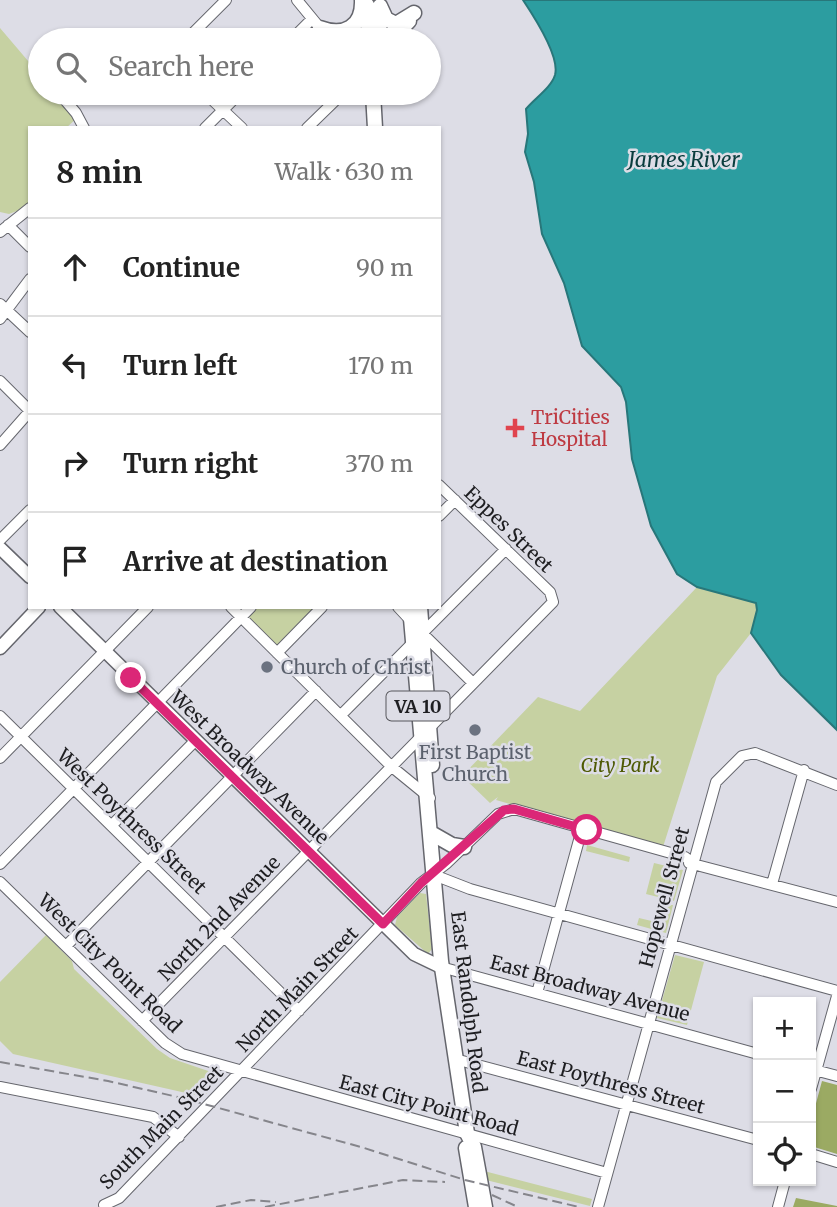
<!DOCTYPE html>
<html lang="en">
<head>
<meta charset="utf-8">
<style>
  :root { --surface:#fff; --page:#f6f6f6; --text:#222; --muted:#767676; --line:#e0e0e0 }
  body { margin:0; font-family:Merriweather,serif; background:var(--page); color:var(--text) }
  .controls { position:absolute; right:21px; bottom:21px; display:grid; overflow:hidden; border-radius:0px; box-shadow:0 2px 5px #0004 }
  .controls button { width:63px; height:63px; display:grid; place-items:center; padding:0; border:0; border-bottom:2px solid var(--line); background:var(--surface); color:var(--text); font:35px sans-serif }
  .stop { position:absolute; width:21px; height:21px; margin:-16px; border:5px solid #db2777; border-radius:50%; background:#fff }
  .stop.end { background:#db2777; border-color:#fff; box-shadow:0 2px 7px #0008 }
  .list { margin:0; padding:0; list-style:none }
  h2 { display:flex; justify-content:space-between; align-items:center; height:91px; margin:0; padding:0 28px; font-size:30px }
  h2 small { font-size:23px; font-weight:400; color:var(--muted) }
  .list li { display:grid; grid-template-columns:46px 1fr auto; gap:21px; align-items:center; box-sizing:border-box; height:98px; padding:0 28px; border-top:2px solid var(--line) }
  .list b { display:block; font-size:26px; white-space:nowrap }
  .list em { font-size:23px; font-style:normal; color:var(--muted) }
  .icon { flex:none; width:38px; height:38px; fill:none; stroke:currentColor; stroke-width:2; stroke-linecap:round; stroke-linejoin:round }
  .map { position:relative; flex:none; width:837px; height:1207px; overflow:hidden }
  .search { position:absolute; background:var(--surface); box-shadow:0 2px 5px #0004; left:28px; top:28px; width:413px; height:77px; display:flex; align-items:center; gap:18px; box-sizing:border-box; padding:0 24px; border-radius:38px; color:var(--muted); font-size:26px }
  .panel { position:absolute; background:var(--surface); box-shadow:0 2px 5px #0004; left:28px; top:126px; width:413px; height:483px; border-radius:0px }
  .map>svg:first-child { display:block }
  .green { fill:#c6d1a2 }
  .forest { fill:#9baa63 }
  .water { fill:#2c9da0; stroke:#28777a; stroke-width:2 }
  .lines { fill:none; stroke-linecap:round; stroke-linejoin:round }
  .minor-casing { stroke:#65666d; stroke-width:12 }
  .major-casing { stroke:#65666d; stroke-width:15 }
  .highway-casing { stroke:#65666d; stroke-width:17 }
  .minor { stroke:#fff; stroke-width:10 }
  .major { stroke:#fff; stroke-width:12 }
  .highway { stroke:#fff; stroke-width:14 }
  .rail { stroke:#85858b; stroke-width:2; stroke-dasharray:10 5; stroke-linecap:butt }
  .route { stroke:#db2777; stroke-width:9 }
  .health-dot { fill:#e0444e; stroke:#dddde6; stroke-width:2.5 }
  .worship-dot { fill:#6b7280; stroke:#dddde6; stroke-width:2.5 }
  .labels { text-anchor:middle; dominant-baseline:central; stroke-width:5; stroke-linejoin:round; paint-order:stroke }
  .shield { fill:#dddde6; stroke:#57575c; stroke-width:2 }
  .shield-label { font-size:18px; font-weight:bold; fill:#1e1e21 }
  .health-label { font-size:19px; fill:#be3a42; stroke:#dddde6; text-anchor:start }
  .street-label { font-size:19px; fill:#1e1e21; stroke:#dddde6 }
  .worship-label { font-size:19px; fill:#5b616d; stroke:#dddde6; text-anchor:start }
  .park-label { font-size:19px; font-style:italic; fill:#4e5a04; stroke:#dddde6 }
  .water-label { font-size:21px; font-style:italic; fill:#0a3d3e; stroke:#dddde6 }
</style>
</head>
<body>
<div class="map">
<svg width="837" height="1207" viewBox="0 0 837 1207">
  <rect width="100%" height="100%" fill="#dddde6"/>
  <path class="green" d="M0,28l40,47v18h15l22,25 -11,10h-36v78l-21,8 -9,-2z
    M697,587l59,16 1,7 -6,23 -34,43 -54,171 -167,-47 2,-3 -8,6 -28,-27 76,-79 42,14z
    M256,607h59l-38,38 -29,-29z
    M587,845l43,12 -1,5 -43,-11z
    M654,863l29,7 -9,31 -28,-7z
    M420,893l6,1 6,55 -4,5 -33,-29 2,-8z
    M666,905h7l-7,28 -29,-8 2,-7 21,5z
    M46,935l26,26 2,8 83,80 13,9 50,17 -16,22 -191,-43 -13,-13v-59z
    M675,955l29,7 -17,63 -30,-7z
    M484,1171l108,28 -2,7 -104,-26z"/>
  <path class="forest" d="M822,1081l15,4v69l-26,-8v-24z
    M796,1198l41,8v1h-44z"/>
  <path class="water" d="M523,0h314v730l-56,-55 -30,-42 6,-23 -1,-7 -59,-16 -20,-13 -26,-48 -19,-67 -6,-57 -5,-15 -39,-41 -18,-63 -22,-49 -8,-52 -9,-30 3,-18 -2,-25c9,-11 25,-21 29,-34 5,-18 -22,-60 -32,-75z"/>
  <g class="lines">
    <g class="minor-casing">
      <path id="minor" d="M297,0l23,28
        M186,40l40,-40
        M291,40l20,-20
        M59,93l17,20 8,15
        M205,93l37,35
        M205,128l35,-35
        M307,128l36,-35
        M8,225l22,22
        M0,232l30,-24
        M0,304l30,28
        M0,319l30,-40
        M0,381l30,30 -30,34
        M439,516l16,-16
        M0,540l30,-30
        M231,607l161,160 38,31
        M398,607l14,15
        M422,633l51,50
        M277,653l45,-46
        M341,715l165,-166
        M0,716l299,295
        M0,758l148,-151
        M112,825l83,-84
        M689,863l148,39
        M0,864l251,-257
        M434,875l36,14 367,102
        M0,882l165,161 17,11 425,119
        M772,884l32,-114
        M66,946l250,-255
        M441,967l317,87
        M537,993l45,-164
        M142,1021l411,-419 -3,-10 -111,-107
        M455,1059l303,81
        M811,1069l26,7
        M0,1087l153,30 26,20
        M811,1089l26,-93
        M811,1154l26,8
        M104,1205l15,-7 302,-315 26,-20 51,-49 16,-5 171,48 8,6
        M598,1207l118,-425 26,-26 13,-3 82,32
        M778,1207l7,-26"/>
    </g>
    <g class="major-casing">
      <path id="major" d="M0,548l30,29
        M60,607l354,347 27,13
        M0,648l39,-41"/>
    </g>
    <g class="highway-casing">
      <path id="highway" d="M367,5l2,35
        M380,6l6,13 10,5 18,-11
        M320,28c24,9 43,-1 42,-28
        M333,37l24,3
        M379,40l1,-30
        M391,40l18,-19
        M373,93l2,35
        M410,607l31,354 26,172 7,14 11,60
        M420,607l12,158
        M431,833l21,12 12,2
        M466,1148l10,59"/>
    </g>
    <use href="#minor" class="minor"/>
    <use href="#major" class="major"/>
    <use href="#highway" class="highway"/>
    <path class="rail" d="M0,1062l108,19 74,17 179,49 104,33 114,27
      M492,1195l26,12
      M216,1207l35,-7 25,2
      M265,1207l138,-27 42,2"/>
  </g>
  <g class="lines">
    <path class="route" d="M131,678l252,246 38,-41 83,-73 10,-1 73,21"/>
  </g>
  <path class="health-dot" d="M511.5 417.5h7v7h7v7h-7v7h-7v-7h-7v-7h7z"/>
  <g class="worship-dot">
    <circle cx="267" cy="667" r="7"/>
    <circle cx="475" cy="730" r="7"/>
  </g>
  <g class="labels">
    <rect class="shield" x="386.5" y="691.5" width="63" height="29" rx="5"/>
    <g class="shield-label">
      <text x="418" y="706">VA 10</text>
    </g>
    <g class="health-label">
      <text x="531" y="417">TriCities<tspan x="531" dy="22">Hospital</tspan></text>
    </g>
    <g class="street-label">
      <text transform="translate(509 529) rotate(44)">Eppes Street</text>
      <text transform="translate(250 767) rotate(44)">West Broadway Avenue</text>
      <text transform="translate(132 821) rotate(44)">West Poythress Street</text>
      <text transform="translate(664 897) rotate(-75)">Hopewell Street</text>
      <text transform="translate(219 918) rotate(-46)">North 2nd Avenue</text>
      <text transform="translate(110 963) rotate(44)">West City Point Road</text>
      <text transform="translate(590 988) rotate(15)">East Broadway Avenue</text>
      <text transform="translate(297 989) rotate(-46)">North Main Street</text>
      <text transform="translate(469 1002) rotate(83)">East Randolph Road</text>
      <text transform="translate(611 1082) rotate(15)">East Poythress Street</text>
      <text transform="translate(429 1105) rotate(15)">East City Point Road</text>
      <text transform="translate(161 1127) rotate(-45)">South Main Street</text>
    </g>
    <g class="worship-label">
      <text x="281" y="667">Church of Christ</text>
      <text x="475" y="752" text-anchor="middle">First Baptist<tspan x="475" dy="22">Church</tspan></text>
    </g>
    <g class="park-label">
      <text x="620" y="765">City Park</text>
    </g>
    <g class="water-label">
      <text x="684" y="159">James River</text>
    </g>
  </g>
</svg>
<div class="controls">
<button>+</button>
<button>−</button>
<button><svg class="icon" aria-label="locate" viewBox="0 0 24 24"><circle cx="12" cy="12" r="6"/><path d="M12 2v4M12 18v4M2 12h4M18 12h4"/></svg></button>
</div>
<div class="stop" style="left:587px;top:830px"></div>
<div class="stop end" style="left:131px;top:678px"></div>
<div class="search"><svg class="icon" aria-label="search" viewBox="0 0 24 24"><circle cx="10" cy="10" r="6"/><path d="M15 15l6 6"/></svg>Search here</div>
<section class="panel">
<h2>8 min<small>Walk · 630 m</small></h2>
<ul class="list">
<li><svg class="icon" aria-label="ahead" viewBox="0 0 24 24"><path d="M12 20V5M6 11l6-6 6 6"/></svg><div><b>Continue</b></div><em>90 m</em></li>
<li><svg class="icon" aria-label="left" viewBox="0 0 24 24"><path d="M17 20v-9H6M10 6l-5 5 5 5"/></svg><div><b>Turn left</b></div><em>170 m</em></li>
<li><svg class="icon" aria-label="right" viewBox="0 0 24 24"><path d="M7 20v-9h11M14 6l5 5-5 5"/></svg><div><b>Turn right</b></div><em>370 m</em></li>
<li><svg class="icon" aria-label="arrive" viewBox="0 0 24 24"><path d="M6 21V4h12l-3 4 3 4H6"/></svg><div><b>Arrive at destination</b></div></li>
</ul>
</section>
</div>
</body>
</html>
